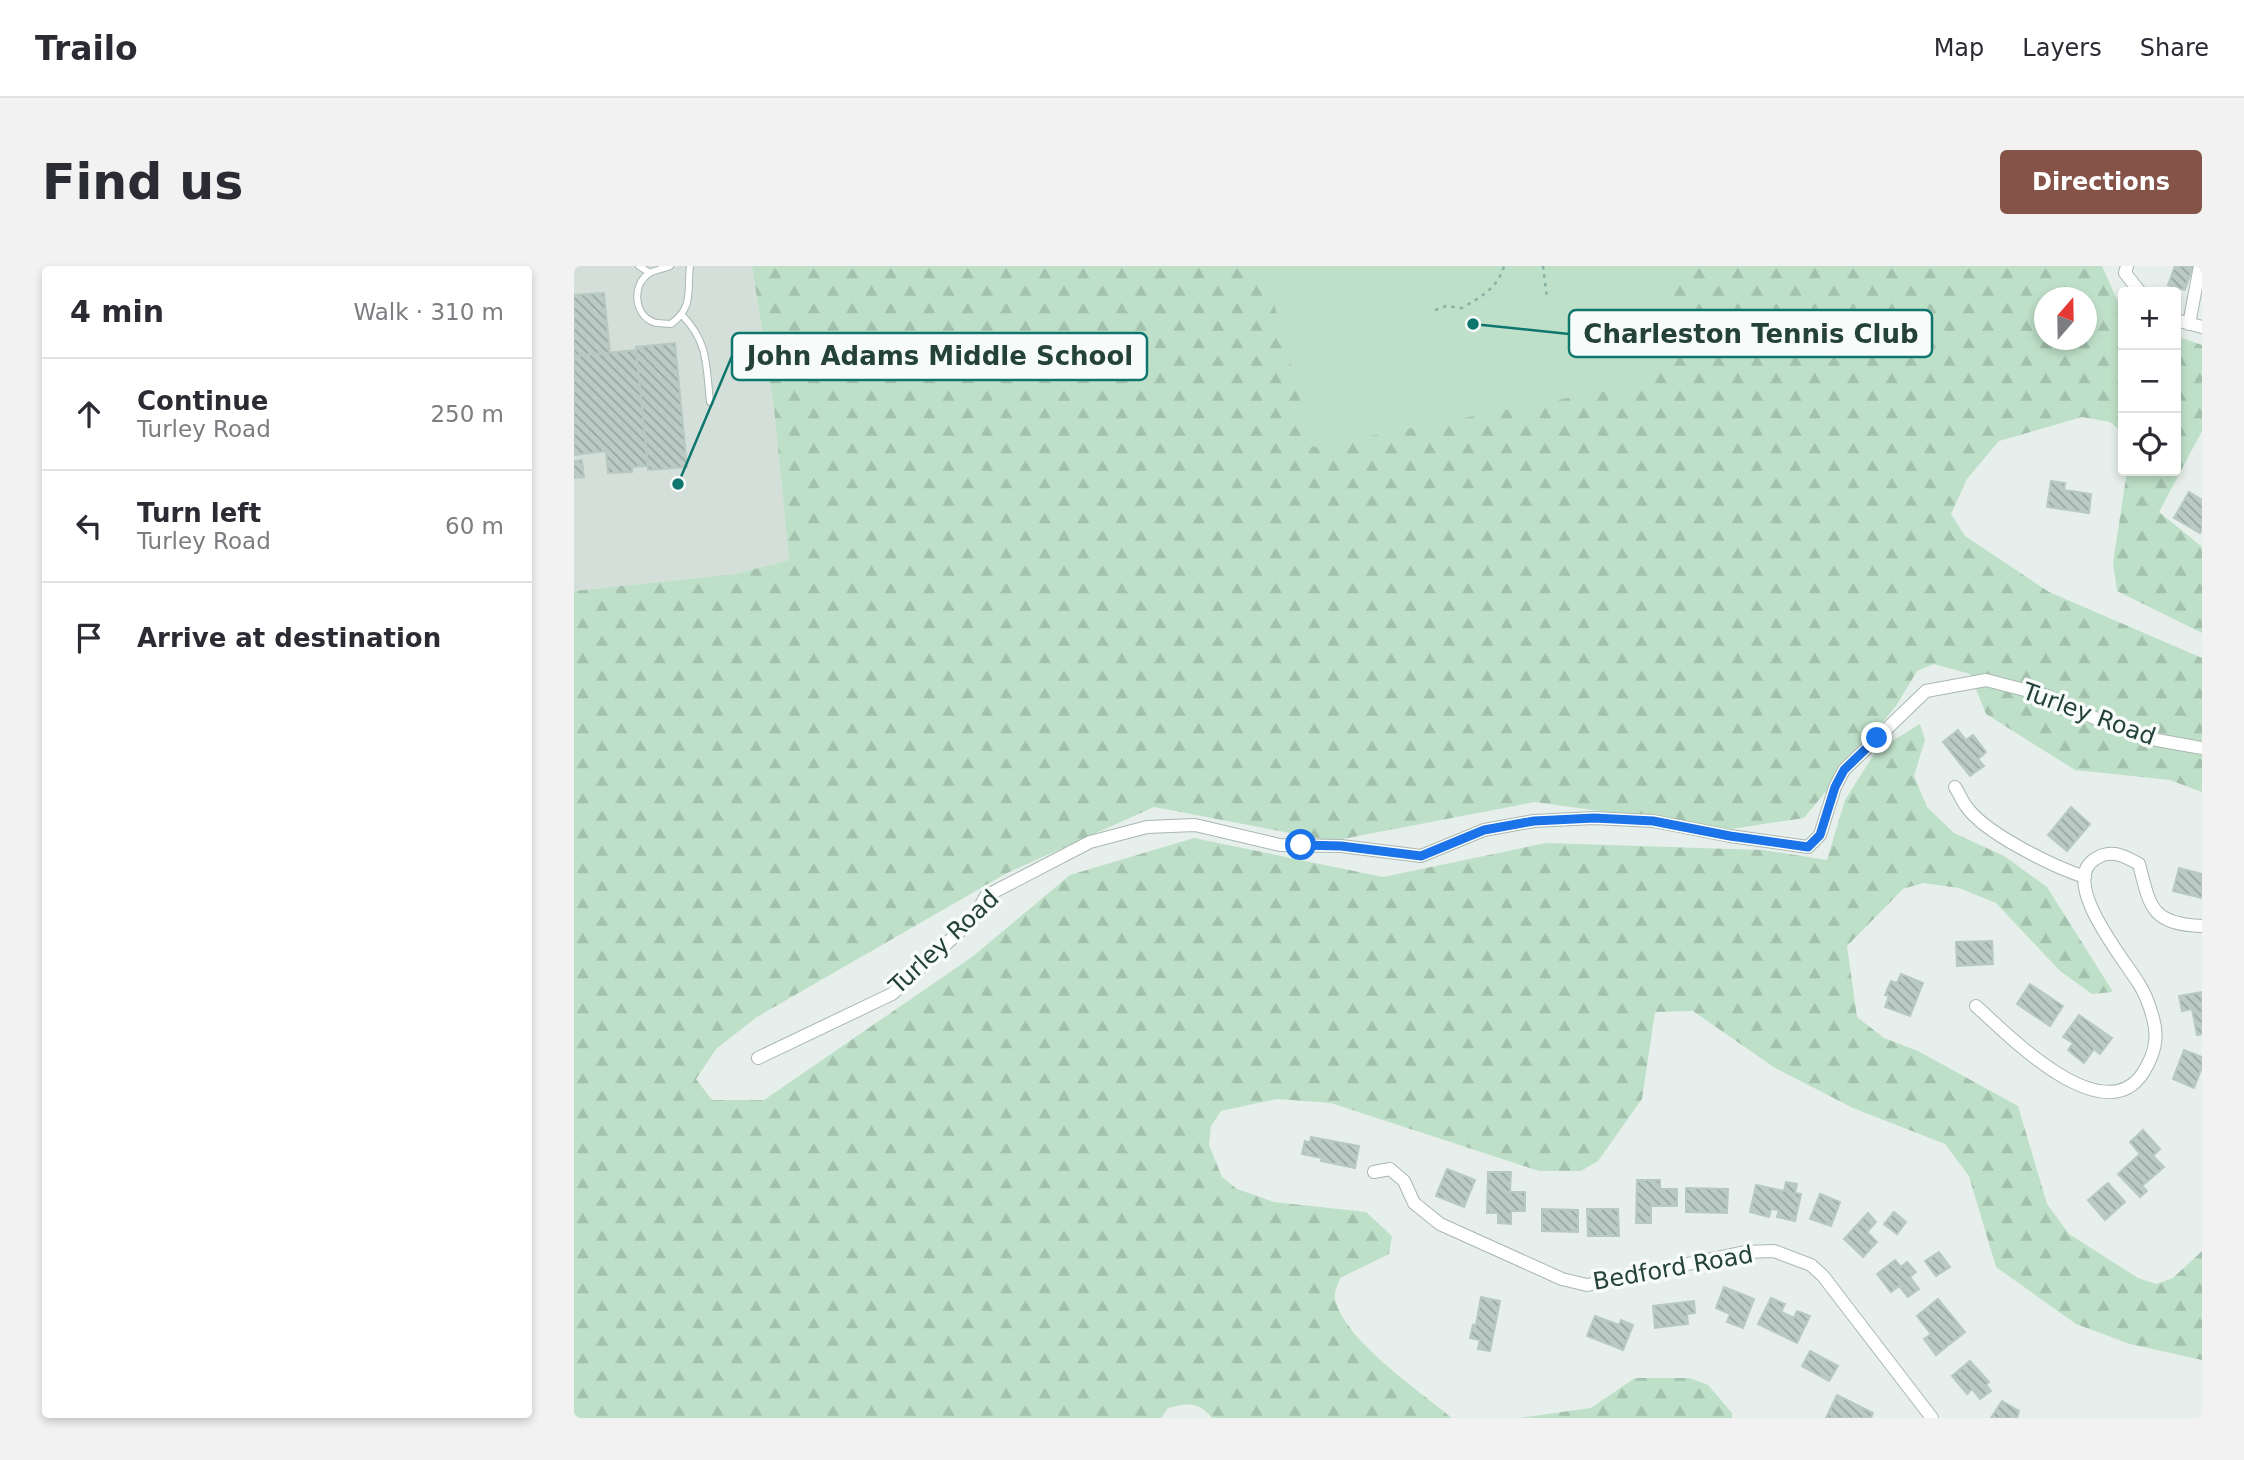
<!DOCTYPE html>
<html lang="en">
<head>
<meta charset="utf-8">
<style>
  :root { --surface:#fff; --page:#f2f2f3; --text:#2b2b33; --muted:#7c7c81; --line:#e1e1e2; --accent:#855347 }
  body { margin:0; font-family:"DejaVu Sans",sans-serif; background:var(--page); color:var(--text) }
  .controls { position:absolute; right:21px; top:21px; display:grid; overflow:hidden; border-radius:7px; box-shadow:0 4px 10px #0003 }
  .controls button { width:63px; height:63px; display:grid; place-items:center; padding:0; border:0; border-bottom:2px solid var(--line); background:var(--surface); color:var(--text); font:35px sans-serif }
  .compass { position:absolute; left:1460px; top:21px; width:63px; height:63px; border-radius:50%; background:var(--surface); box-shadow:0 4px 10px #0003; rotate:20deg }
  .stop { position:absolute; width:21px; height:21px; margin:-16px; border:5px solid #1a73e8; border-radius:50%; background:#fff }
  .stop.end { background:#1a73e8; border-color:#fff; box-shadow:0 2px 7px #0008 }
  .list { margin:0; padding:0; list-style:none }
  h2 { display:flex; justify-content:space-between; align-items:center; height:91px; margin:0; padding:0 28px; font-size:30px }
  h2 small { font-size:23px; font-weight:400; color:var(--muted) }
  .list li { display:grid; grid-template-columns:46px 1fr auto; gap:21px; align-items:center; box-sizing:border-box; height:112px; padding:0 28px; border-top:2px solid var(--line) }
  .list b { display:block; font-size:26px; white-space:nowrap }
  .list p { margin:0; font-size:23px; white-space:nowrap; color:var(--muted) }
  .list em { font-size:23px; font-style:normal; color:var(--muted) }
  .icon { flex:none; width:38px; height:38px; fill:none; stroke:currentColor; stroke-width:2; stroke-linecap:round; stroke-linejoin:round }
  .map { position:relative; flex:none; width:1628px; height:1152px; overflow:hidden; border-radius:7px }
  header { display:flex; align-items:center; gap:42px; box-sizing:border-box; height:98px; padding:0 35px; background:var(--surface); border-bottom:2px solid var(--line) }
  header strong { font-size:33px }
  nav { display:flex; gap:38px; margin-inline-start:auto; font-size:24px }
  .intro { display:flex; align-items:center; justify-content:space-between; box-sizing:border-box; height:168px; padding:0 42px }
  h1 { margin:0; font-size:49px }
  .button { padding:18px 32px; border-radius:7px; background:var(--accent); color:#fff; font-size:24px; font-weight:700 }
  main { display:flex; gap:42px; padding:0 42px }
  aside { flex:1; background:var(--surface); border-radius:7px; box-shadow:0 4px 10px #0003 }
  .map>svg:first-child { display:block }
  .built { fill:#d4dfda }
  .forest { fill:url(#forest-firs); fill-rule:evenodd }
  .park { fill:#bfe0c8 }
  .building { fill:url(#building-back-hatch); stroke:#b8c9c2; stroke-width:2 }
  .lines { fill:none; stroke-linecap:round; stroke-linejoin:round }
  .lane-casing { stroke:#a8b8b2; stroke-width:8 }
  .street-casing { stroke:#a8b8b2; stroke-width:14 }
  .path { stroke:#86b3a5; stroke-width:2.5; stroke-dasharray:3.5 5; stroke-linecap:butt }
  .lane { stroke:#fff; stroke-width:6 }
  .street { stroke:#fff; stroke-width:12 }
  .route { stroke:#1a73e8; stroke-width:9 }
  .labels { text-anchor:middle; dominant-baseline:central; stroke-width:7; stroke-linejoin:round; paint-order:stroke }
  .street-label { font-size:24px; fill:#24423a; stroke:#f7fbf9 }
  .leader { fill:none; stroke:#0f766e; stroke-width:2.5 }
  .callout-dot { fill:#0f766e; stroke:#f7fbf9; stroke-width:2.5 }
  .callout { fill:#f7fbf9; stroke:#0f766e; stroke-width:2.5 }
  .callout-label { font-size:26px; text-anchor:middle; font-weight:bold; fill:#24423a }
</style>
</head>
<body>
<header>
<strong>Trailo</strong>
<nav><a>Map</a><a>Layers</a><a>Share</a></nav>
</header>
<div class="intro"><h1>Find us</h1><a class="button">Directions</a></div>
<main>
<aside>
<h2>4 min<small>Walk · 310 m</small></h2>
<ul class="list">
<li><svg class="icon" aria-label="ahead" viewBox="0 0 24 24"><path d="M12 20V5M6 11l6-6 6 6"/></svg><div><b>Continue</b><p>Turley Road</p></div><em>250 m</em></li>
<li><svg class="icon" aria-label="left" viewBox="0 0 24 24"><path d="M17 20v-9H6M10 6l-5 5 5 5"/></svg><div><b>Turn left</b><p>Turley Road</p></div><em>60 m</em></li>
<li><svg class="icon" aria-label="arrive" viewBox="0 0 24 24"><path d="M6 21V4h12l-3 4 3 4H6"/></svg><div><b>Arrive at destination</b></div></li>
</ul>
</aside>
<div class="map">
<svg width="1628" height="1152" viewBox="0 0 1628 1152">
  <defs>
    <pattern id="forest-firs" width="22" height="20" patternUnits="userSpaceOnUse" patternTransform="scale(1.75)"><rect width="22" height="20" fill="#bfe0c8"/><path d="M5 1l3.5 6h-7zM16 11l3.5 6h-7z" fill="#a4c1ad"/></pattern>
    <pattern id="building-back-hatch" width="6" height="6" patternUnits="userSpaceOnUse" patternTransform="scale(1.75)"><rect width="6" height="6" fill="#bbcac4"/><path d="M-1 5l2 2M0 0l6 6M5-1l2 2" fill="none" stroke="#98a6a0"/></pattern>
  </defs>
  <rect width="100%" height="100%" fill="#e6efeb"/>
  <path class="built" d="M0,0h178l22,142 15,152 -54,14 -161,17z"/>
  <path class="forest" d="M178,0h1350l21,47v120l-13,-11 -28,-5 -83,24 -32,38 -16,35 14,22 84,56 153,66v134l-32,-12 -95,-10 -89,-56 -16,-40 -36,-10 -17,7 -21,35 -92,112 -73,11 -196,-27 -203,39 -178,-34 -147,66 -250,144 -41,32 -20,30 16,21h52l208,-143 98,-82 124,-37 189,39 163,-34 217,7 64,10 18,-60 31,-49 44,-27 5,16 -11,36 13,31 27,26 50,23 43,31 66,105 -21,2 -32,-23 -64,-68 -37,-15 -36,-5 -20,6 -56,57 10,71 27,21 34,13 100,55 29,98 22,30 69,44 18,6 17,-6 29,-27v109l-72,-16 -54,-20 -80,-57 -27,-91 -24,-32 -92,-36 -78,-40 -82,-57 -38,1 -13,87 -44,62 -17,10h-42l-208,-68 -54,-4 -56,12 -10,15 -2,19 13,32 15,12 37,13 92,10 26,24 -3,18 -49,24c-2,6 -6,13 -5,20 7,41 85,93 117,120h-240c-13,-17 -25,-15 -44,-10l-7,10h-587v-827l161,-17 54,-14 -15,-152zM1470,32h42v42h-42z
    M1602,70l26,9v86l-43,81 43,35v86l-85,-42 -4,-28 14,-92h49z
    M1061,1112h55l18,7 24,28v5h-213l72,-10z"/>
  <path class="park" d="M690,0h416l-28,116 -339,65z"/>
  <path class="building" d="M1601,0h18l-8,24 -17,-5z
    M30,27l6,60 -36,3v-61z
    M101,77l12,124 -39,3 -12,-123z
    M62,84l12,116 -16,1v5l-24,1 -2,-22 -32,4v-99z
    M8,194l2,17 -10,1v-17z
    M1477,215l14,2 -1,7 27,4 -2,19 -42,-6z
    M1615,226l13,8v29l-2,4 -26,-15z
    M1384,464l8,10 7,-5 13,17 -8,7 6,7 -14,10 -27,-34z
    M1497,541l19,17 -23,27 -19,-16z
    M1605,602l23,6v24l-29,-7z
    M1418,675l1,23 -36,2 -1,-24z
    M1327,708l22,9 -13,33 -25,-9 4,-11 -4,-1 6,-14 6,2z
    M1456,718l33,22 -13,20 -33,-22z
    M1628,726v42l-5,1 -5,-26 -10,2 -3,-15z
    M1505,749l33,23 -12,16 -6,-5 -10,14 -16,-13 5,-7 -10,-6z
    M1610,784l18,7v10l-8,21 -21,-9z
    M1569,864l17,19 -7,7 11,11 -22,19 5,5 -7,6 -22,-23 22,-20 -10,-12z
    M737,871l48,9 -4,22 -34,-7 1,-3 -20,-4 3,-13 5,2z
    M873,903l28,11 -11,27 -28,-11z
    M914,906h23l-1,20h15v19h-14v13l-13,-1v-10h-11z
    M1063,914h23v9h17v17h-26v17h-15z
    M1212,916l11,2 -2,9 6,1 -6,27 -18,-4 2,-7 -8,-1 -2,8 -19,-5 6,-27 28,6z
    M1534,917l17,19 -20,18 -17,-20z
    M1112,922l42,1 -1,24 -41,-1z
    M1246,928l20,8 -9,24 -21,-7z
    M968,943l36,1v22l-36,-1z
    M1013,943h31l1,27h-31z
    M1320,946l12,10 -9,12 -13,-10z
    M1294,947l8,9 -9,10 10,10 -14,15 -19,-18z
    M1365,986l11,15 -14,9 -11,-15z
    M1321,994l6,7 6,-5 9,10 -6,5 9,12 -11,8 -9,-11 -8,6 -14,-18z
    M1150,1021l30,12 -11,29 -16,-6 3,-8 -14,-6z
    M907,1031l19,4 -10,50 -12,-2 2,-9 -10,-2 3,-13h3z
    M1197,1032l14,6 -4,8 13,6 3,-7 13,5 -13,27 -39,-19z
    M1364,1033l27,33 -29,23 -12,-16 7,-5 -14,-18z
    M1120,1035l1,12 -8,1 1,10 -33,4 -2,-22z
    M1021,1050l24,9 2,-5 12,5 -10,25 -36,-14z
    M1236,1085l28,15 -9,15 -27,-15z
    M1396,1095l19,21 -3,3 5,6 -11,8 -8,-10 -5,5 -15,-18z
    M1263,1129l36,18 -2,5h-45z
    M1428,1135l17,10 -2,7h-26z"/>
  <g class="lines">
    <g class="lane-casing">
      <path id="lane" d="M65,0l11,7
        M96,0c-7,3 -16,4 -22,8 -16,12 -14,40 5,48 5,2 12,1 18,2 23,-17 16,-33 19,-58
        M108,49c27,28 24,51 28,87"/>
    </g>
    <g class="street-casing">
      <path id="street" d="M1553,0l-2,7 15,19
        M1602,54l26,7
        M1615,58l11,-58
        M1381,521c4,6 7,14 11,19 18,27 88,61 119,71
        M1402,740c31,28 127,127 167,67 11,-18 16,-34 10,-55 -3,-11 -8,-25 -14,-34 -15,-25 -80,-102 -44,-125 16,-11 29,-3 44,5 11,43 12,60 63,62
        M184,792l134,-64 81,-75 13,-23 104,-54 57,-15 48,-2 85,20 61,1 80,10 63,-26 50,-9 60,-3 59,3 77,15 78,11 12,-12 15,-48 9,-17 82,-79 60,-11 62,16 53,25 56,19 45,8
        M800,906l16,-3 14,12 10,22 26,21 122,55 25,6 158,-33 29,-1 37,14 12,11 109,142"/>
    </g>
    <path class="path" d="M969,0l4,32
      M861,44l11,-4 16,2c20,-12 35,-19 42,-42"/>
    <use href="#lane" class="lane"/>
    <use href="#street" class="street"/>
  </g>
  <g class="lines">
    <path class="route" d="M727,579l40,1 80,10 63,-26 50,-9 60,-3 59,3 77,15 78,11 12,-12 15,-48 9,-17 33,-32"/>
  </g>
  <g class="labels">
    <g class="street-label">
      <text transform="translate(1515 448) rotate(20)">Turley Road</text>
      <text transform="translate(370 676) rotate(-43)">Turley Road</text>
      <text transform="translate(1099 1002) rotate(-10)">Bedford Road</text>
    </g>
  </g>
  <path class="leader" d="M899 58L995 68M104 218L158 90"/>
  <g class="callout-dot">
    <circle cx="899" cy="58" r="7"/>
    <circle cx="104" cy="218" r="7"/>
  </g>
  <g class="callout">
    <rect x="995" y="44" width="363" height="47" rx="7"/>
    <rect x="158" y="67" width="415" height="47" rx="7"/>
  </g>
  <g class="callout-label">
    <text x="1177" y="77">Charleston Tennis Club</text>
    <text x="366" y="99">John Adams Middle School</text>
  </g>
</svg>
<div class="controls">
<button>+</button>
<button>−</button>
<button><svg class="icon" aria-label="locate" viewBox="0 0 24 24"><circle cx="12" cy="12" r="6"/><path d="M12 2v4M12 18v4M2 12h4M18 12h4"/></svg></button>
</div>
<svg class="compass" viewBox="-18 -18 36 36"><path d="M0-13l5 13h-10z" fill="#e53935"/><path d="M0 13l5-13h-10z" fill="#7c7c81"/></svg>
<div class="stop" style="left:727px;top:579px"></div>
<div class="stop end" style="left:1303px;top:472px"></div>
</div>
</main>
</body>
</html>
